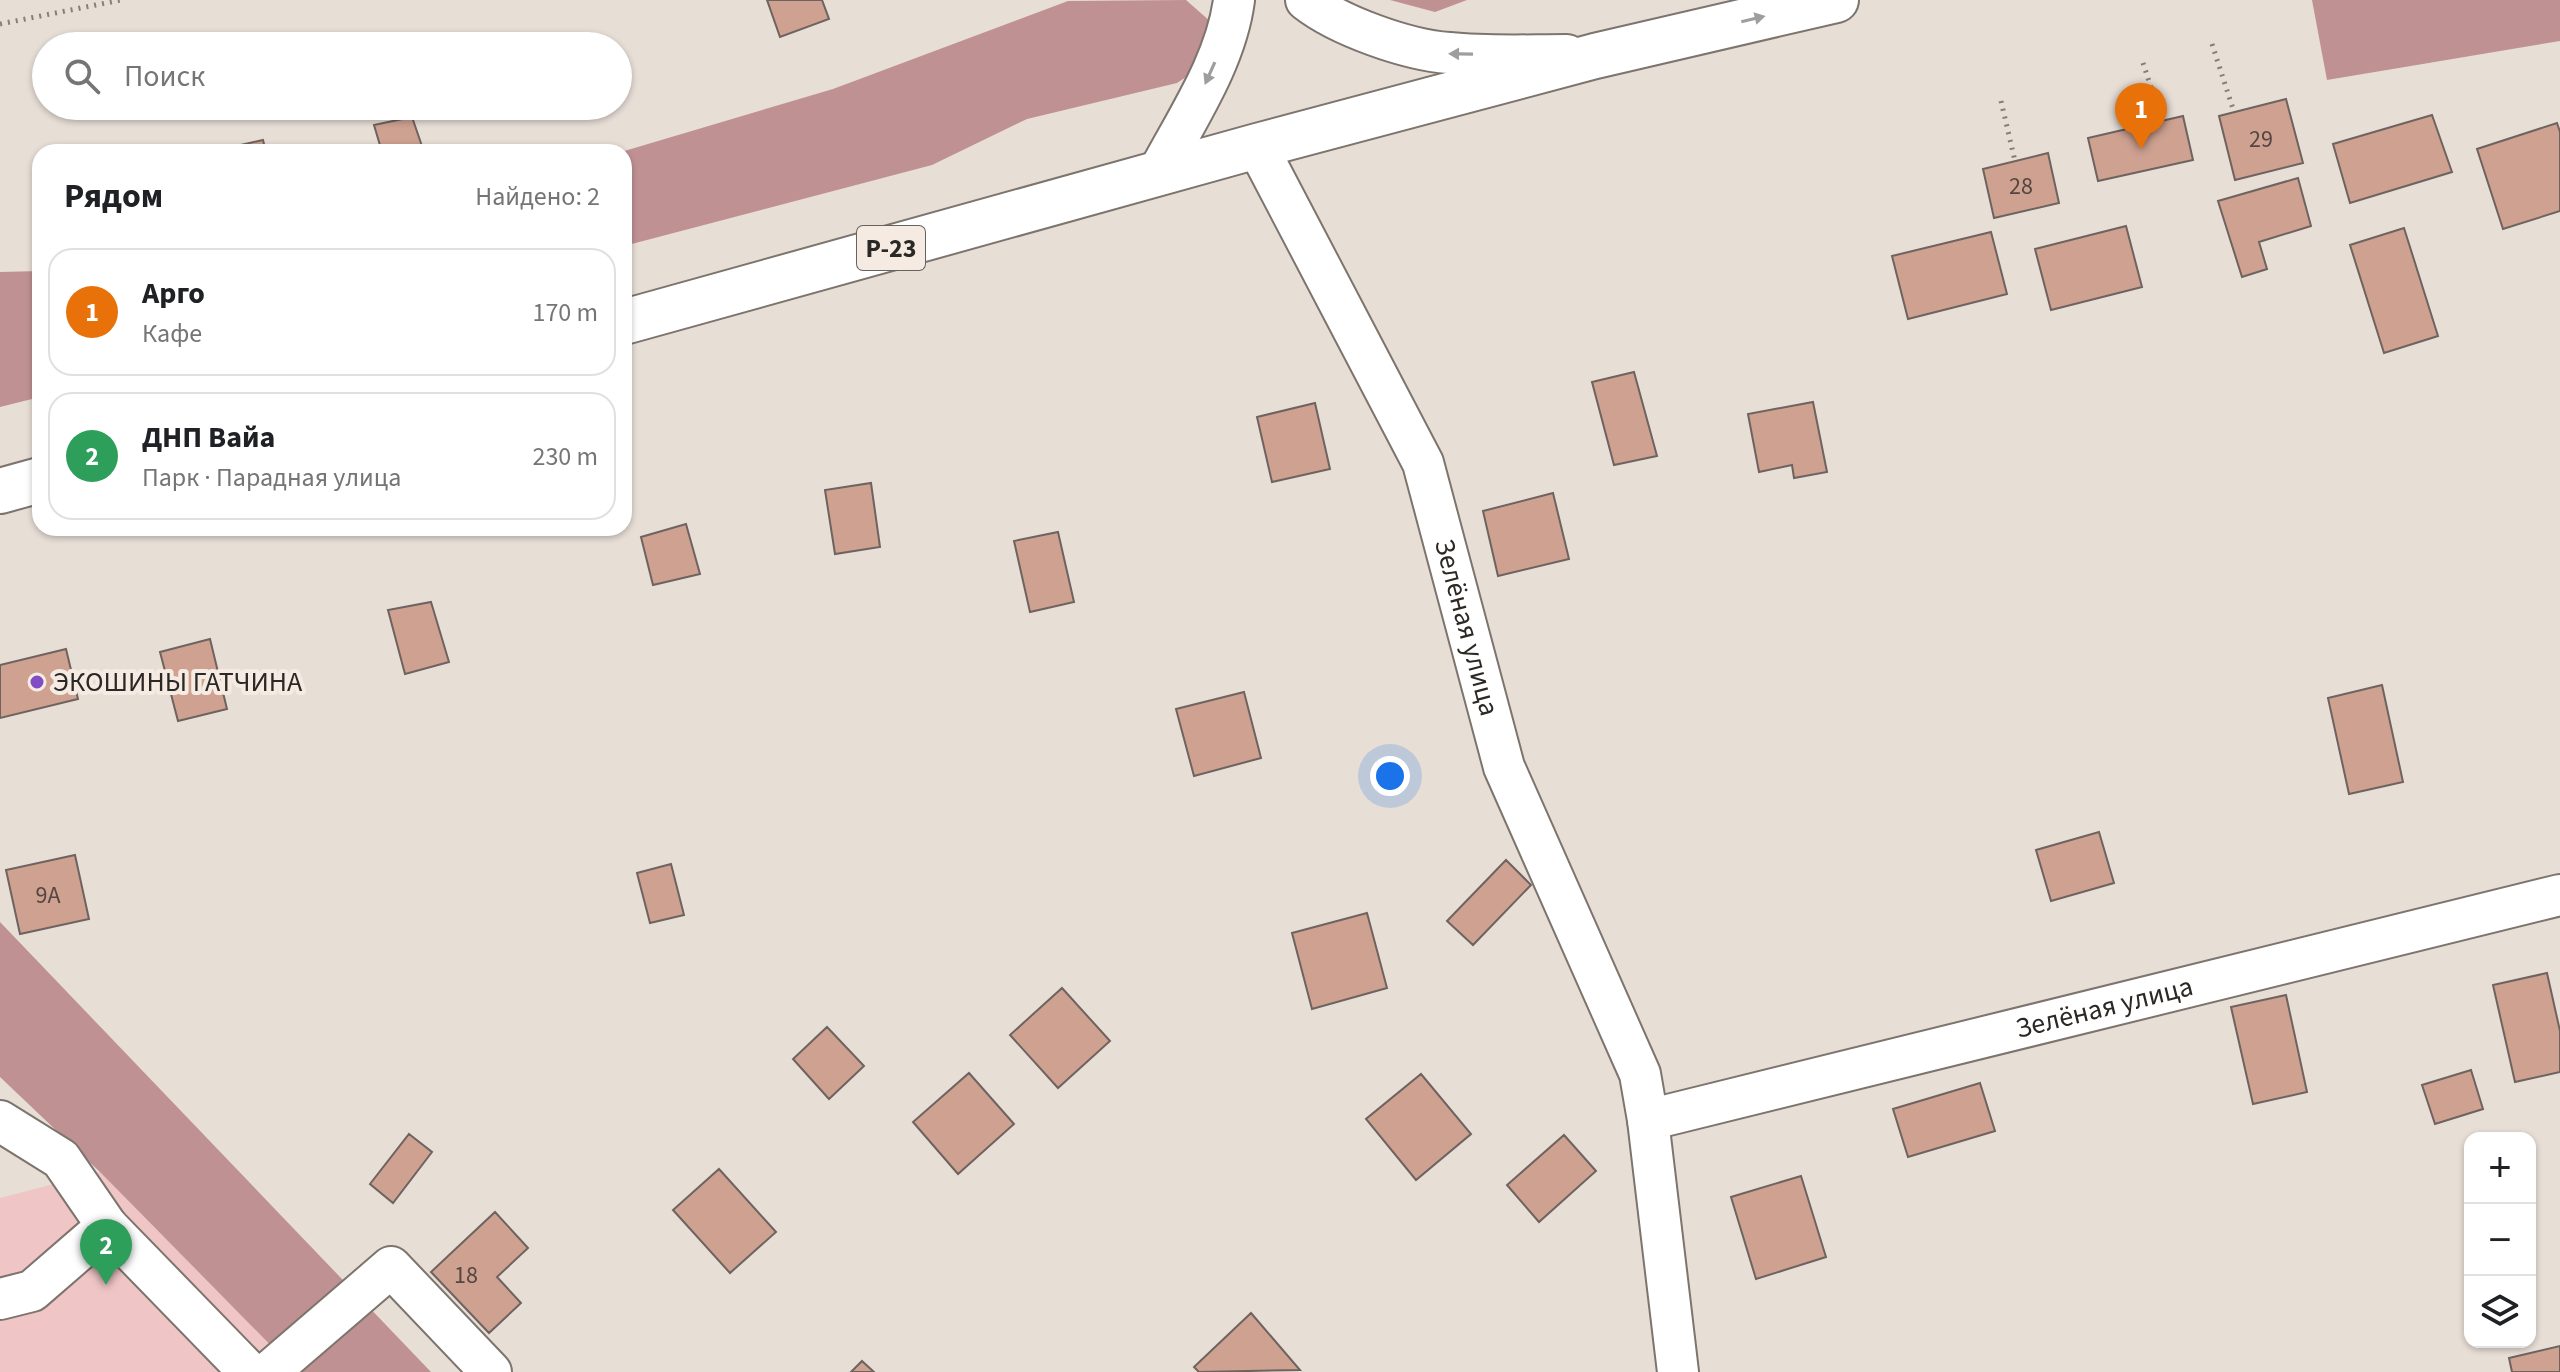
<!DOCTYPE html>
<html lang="ru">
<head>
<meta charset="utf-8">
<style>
  :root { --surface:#fff; --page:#f6f6f6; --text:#202124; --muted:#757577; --line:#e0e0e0; --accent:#824dc4 }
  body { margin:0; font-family:"Source Sans 3",sans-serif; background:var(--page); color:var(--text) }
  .controls { position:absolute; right:24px; bottom:24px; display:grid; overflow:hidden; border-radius:16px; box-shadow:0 2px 6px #0004 }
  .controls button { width:72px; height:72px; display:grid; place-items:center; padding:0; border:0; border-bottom:2px solid var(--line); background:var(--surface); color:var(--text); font:40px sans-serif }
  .you { position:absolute; left:1390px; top:776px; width:28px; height:28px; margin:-20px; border:6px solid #fff; border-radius:50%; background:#1a73e8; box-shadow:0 0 0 12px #1a73e833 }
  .badge { display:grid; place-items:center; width:52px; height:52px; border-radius:50%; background:var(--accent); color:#fff; font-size:26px; font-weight:700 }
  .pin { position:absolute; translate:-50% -66px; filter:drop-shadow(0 2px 4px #0008) }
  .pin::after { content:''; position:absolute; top:42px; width:28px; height:24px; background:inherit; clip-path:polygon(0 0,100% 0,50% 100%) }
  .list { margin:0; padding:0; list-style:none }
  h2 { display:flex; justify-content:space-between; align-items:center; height:104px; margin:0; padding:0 32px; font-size:34px }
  h2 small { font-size:26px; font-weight:400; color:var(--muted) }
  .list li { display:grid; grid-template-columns:52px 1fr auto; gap:24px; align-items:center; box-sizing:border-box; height:128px; margin:0 16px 16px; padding:0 16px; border:2px solid var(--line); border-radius:24px }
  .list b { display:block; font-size:30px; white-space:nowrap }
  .list p { margin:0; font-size:26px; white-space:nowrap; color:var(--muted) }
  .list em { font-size:26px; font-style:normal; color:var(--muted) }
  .icon { flex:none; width:44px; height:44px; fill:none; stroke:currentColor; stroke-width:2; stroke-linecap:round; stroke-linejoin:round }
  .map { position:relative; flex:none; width:2560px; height:1372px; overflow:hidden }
  .search { position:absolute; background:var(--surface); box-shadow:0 2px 6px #0004; left:32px; top:32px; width:600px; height:88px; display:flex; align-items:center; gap:20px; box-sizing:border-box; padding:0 28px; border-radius:44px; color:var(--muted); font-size:30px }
  .panel { position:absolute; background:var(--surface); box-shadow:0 2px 6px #0004; left:32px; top:144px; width:600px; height:392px; border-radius:24px }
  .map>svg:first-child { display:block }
  .green { fill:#efc5c6 }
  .forest { fill:#c09193 }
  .building { fill:#cea191; stroke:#6e635f; stroke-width:2 }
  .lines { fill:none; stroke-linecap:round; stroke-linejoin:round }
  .minor-casing { stroke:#7c746d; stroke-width:44 }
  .major-casing { stroke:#7c746d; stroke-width:48 }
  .path { stroke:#857f7a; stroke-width:5; stroke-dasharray:2 6; stroke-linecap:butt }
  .minor { stroke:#fff; stroke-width:40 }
  .major { stroke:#fff; stroke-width:44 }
  .oneway { fill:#a09e9d }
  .poi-dot { fill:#824dc4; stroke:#f5ebe3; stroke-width:3 }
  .labels { text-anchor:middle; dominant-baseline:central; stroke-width:8; stroke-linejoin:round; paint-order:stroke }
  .number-label { font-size:24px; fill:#544640 }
  .shield { fill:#f5ebe3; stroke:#68625e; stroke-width:2 }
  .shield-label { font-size:26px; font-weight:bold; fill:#2b2825 }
  .street-label { font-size:28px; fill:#2b2825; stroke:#f5ebe3 }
  .poi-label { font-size:28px; fill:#2b2825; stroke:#f5ebe3; text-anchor:start }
</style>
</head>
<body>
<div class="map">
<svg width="2560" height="1372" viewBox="0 0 2560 1372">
  <rect width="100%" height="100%" fill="#e7ded6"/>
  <path class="green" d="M100,1172l197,200h-297v-174z"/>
  <path class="forest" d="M1186,0l25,22 -10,45 -24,16 -150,36 -95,46 -308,81v-94h-3l212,-63 235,-88z
    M1390,0h77l-32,12z
    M2312,0h248v41l-233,39z
    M40,271v126l-40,10v-135z
    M0,922l431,450h-134l-197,-200 -100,-95z"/>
  <path class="building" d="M767,0h55l7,19 -49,18z
    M2286,99l17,64 -68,17 -16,-64z
    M2432,115l20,57 -102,31 -17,-59z
    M2183,116l10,44 -95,21 -10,-43z
    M412,117l12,35h-42l-8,-27z
    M2557,123l3,9v79l-57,18 -26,-80z
    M263,140l3,12h-29l-1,-6z
    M2048,153l11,50 -65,15 -11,-49z
    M2298,178l13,48 -52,16 8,27 -25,8 -24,-76z
    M2126,226l16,61 -91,23 -16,-61z
    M2404,228l34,108 -54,17 -34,-108z
    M1991,232l16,62 -99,25 -16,-63z
    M1634,372l23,84 -43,9 -22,-83z
    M1813,402l14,70 -33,6 -2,-13 -33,7 -11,-58z
    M1315,403l15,66 -58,13 -15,-65z
    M871,483l9,64 -45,7 -10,-64z
    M1553,493l16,66 -71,17 -15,-65z
    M686,524l14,50 -47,11 -12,-48z
    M1058,532l16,70 -44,10 -16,-71z
    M431,602l18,60 -44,12 -17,-64z
    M210,639l17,70 -49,12 -18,-69z
    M66,649l12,50 -78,19v-53z
    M2382,685l21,97 -54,12 -21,-96z
    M1244,692l17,66 -67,18 -18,-67z
    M2099,832l15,51 -63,18 -15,-51z
    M75,855l14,64 -69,15 -14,-64z
    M1506,860l25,25 -58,60 -26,-24z
    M671,864l13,51 -34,8 -13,-50z
    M1367,913l20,75 -75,21 -20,-76z
    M2547,973l13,58v41l-45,10 -22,-97z
    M1062,988l48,53 -52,47 -48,-53z
    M2286,995l21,97 -54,12 -22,-97z
    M827,1027l37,39 -35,33 -36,-40z
    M2471,1070l12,39 -48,15 -13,-39z
    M969,1073l45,51 -56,50 -45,-52z
    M1421,1074l50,60 -55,46 -50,-61z
    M1980,1083l15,48 -87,26 -15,-48z
    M409,1134l23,18 -39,51 -23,-19z
    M1564,1135l32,36 -57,51 -32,-37z
    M719,1169l57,63 -46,41 -57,-63z
    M1801,1176l25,81 -70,22 -25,-82z
    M495,1212l33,36 -31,29 24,26 -32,30 -58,-61z
    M1251,1313l49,57 -101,2 -5,-5z
    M2560,1346v26h-48l-3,-14z
    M862,1361l12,11h-23z"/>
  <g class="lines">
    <g class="minor-casing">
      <g id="minor">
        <path d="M1306,0c33,26 101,50 143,53 39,4 79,2 118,2"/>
        <path id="s1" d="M1257,146l166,317 81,304 136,307 8,46 30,252"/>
        <path d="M1157,175c29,-55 69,-113 77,-175"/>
        <path id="s2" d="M1648,1120l912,-225"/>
        <path d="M0,1121l61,38 46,67 -75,65 -32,8"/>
        <path d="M107,1226l142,146"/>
        <path d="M269,1372l122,-105 100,105"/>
      </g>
    </g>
    <g class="major-casing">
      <path id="major" d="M624,322l633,-176 338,-90 241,-56
        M0,491l40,-11"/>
    </g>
    <path class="path" d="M0,24l121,-24
      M2212,44l22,68
      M2143,63l19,58
      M2001,101l14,60"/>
    <use href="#minor" class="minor"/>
    <use href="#major" class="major"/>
  </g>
  <defs><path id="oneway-solid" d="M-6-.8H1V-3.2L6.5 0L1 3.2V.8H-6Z" transform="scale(2)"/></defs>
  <g class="oneway">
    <use href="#oneway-solid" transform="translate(1753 19) rotate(-13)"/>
    <use href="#oneway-solid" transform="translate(1461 54) rotate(-179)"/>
    <use href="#oneway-solid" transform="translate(1210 73) rotate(114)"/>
  </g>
  <circle class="poi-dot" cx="37" cy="682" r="8"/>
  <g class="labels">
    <g class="number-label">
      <text x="2261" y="139">29</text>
      <text x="2021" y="186">28</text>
      <text x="48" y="895">9А</text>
      <text x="466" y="1275">18</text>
    </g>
    <rect class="shield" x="857" y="226" width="68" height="44" rx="6"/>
    <g class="shield-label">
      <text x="891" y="248">Р-23</text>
    </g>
    <g class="street-label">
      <text stroke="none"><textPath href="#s1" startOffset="528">Зелёная улица</textPath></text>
      <text stroke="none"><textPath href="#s2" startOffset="470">Зелёная улица</textPath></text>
    </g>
    <g class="poi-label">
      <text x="53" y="682">ЭКОШИНЫ ГАТЧИНА</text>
    </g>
  </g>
</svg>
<div class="controls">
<button>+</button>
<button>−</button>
<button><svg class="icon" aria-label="layers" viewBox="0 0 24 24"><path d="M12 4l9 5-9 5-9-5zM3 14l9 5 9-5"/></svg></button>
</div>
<div class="you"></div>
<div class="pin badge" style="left:2141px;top:149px;background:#e8710a">1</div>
<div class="pin badge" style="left:106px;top:1285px;background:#2e9e5b">2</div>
<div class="search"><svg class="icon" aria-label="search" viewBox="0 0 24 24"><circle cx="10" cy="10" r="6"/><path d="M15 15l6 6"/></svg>Поиск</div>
<section class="panel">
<h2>Рядом<small>Найдено: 2</small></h2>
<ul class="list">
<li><span class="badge" style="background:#e8710a">1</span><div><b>Арго</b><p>Кафе</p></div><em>170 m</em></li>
<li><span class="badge" style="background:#2e9e5b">2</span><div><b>ДНП Вайа</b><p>Парк · Парадная улица</p></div><em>230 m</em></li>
</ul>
</section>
</div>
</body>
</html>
